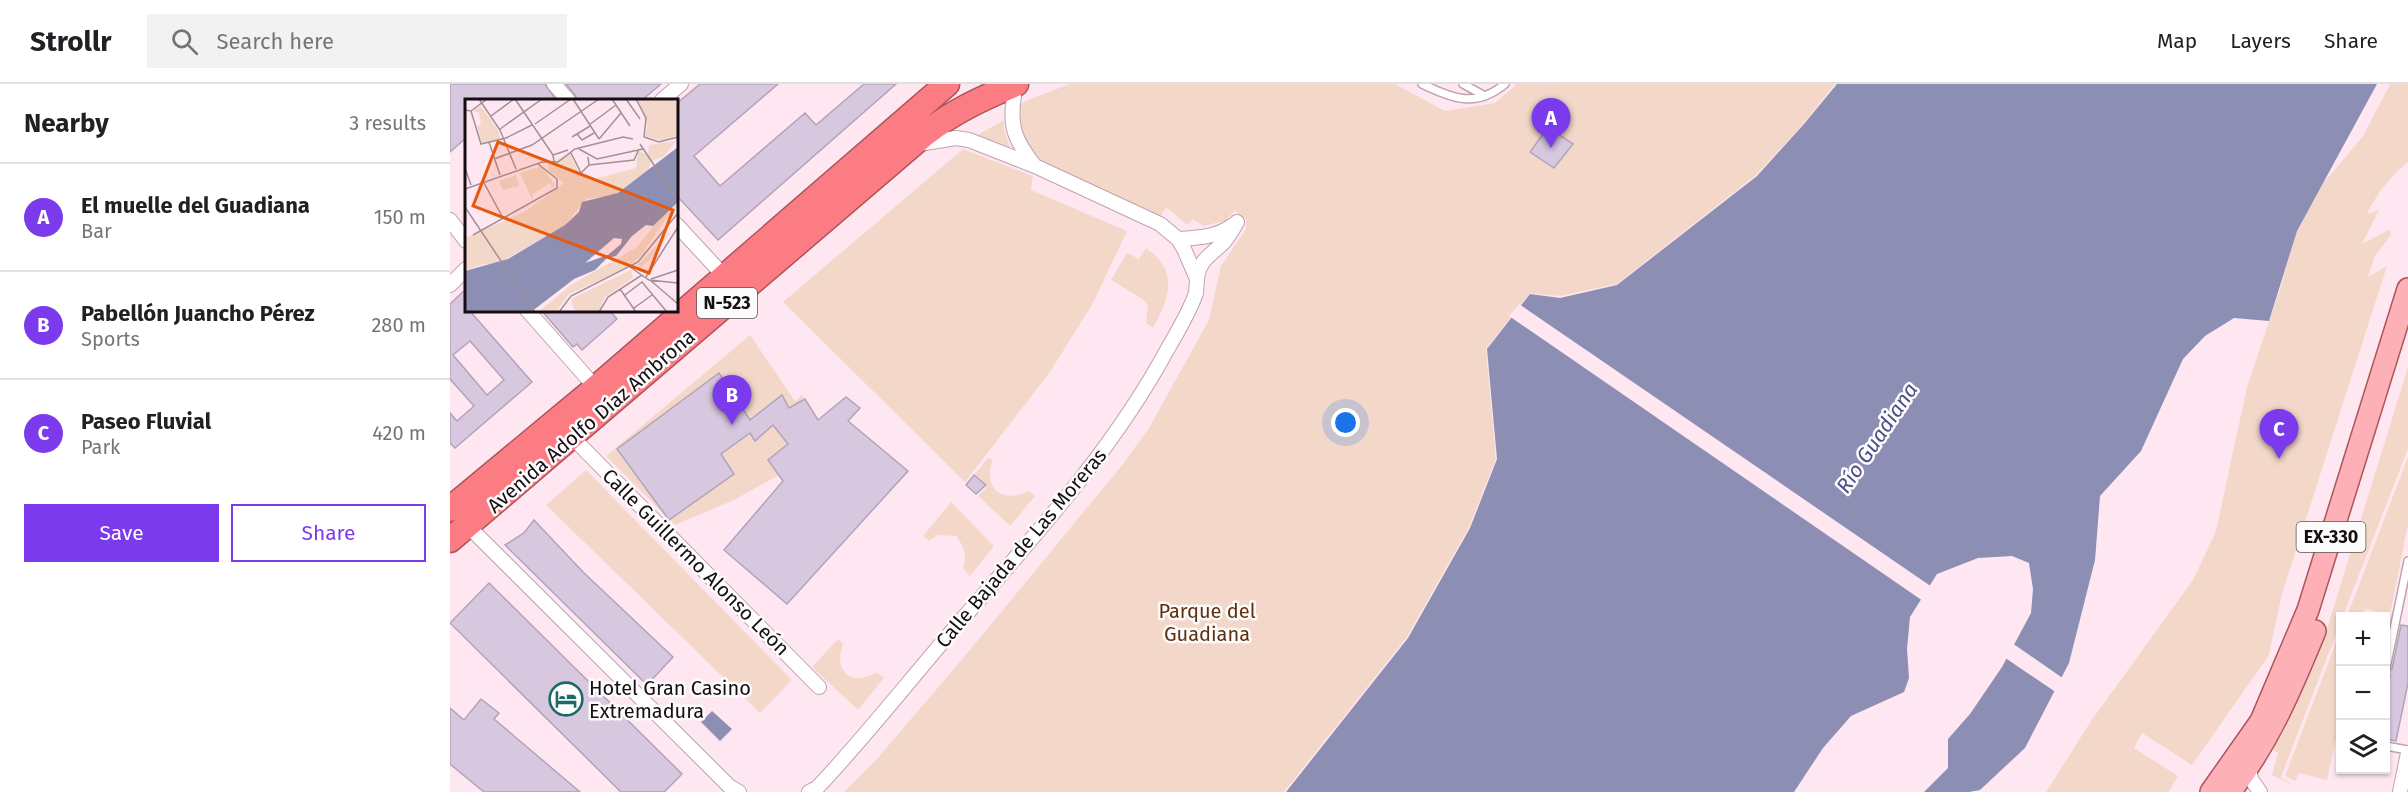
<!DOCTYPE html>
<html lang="en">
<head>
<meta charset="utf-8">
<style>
  :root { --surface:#fff; --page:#f2f2f2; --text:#202124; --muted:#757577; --line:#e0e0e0; --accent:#7c3aed }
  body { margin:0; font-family:"Fira Sans",sans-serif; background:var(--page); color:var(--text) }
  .controls { position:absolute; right:18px; bottom:18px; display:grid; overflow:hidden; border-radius:0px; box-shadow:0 2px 4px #0004 }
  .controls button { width:54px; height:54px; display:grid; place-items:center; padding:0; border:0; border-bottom:2px solid var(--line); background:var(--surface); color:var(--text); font:30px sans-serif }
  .you { position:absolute; left:896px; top:339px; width:21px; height:21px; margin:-15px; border:4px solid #fff; border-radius:50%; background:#1a73e8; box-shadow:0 0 0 9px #1a73e833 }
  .badge { display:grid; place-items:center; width:39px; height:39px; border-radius:50%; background:var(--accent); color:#fff; font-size:20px; font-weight:700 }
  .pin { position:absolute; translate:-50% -50px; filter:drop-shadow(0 2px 3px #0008) }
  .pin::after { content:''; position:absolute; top:32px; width:21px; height:18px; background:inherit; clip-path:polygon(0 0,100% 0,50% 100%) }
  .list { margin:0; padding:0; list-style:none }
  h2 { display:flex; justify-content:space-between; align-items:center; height:78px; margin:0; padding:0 24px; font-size:26px }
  h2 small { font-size:20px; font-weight:400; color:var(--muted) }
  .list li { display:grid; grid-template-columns:39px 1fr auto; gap:18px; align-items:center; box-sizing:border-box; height:108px; padding:0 24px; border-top:2px solid var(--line) }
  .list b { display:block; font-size:22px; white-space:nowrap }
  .list p { margin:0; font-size:20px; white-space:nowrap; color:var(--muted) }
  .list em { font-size:20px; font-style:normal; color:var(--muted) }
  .actions { display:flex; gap:12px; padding:18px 24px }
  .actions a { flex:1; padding:14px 0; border:2px solid var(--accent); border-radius:0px; text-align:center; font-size:21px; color:var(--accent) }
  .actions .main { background:var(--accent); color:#fff }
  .icon { flex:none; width:33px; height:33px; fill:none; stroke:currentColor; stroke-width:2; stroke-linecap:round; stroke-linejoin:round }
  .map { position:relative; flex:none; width:1958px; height:708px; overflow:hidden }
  header { display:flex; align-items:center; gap:36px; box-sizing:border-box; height:84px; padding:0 30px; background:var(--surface); border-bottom:2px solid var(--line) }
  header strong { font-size:28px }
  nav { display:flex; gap:33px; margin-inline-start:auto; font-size:21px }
  .search { width:420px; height:54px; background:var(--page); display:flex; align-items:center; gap:15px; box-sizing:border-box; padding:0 21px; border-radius:0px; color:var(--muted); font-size:22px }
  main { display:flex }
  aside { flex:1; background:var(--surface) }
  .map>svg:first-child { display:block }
  .green { fill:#f3d8ca }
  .water { fill:#8d8eb4 }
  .pier { fill:#ffe7f2 }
  .building { fill:#d7c7df; stroke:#b2a2ba; stroke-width:1.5; fill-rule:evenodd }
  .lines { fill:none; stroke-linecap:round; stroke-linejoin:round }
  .lane-casing { stroke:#bea2b0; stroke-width:10 }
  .street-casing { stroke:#bea2b0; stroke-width:16 }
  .primary-casing { stroke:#ac555c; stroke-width:24 }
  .highway-casing { stroke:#ac555c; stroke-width:27 }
  .lane { stroke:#fff; stroke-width:7 }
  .street { stroke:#fff; stroke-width:14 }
  .primary { stroke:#fdb0b5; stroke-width:21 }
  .highway { stroke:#fc7c84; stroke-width:24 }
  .labels { text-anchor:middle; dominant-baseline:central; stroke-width:5; stroke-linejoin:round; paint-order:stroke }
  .shield { fill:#fcfcfc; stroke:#5b5558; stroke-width:1.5 }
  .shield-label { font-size:18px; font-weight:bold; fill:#160d12 }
  .street-label { font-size:20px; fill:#160d12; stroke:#fcfcfc }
  .park-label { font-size:20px; fill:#622f0e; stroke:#fcfcfc }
  .poi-label { font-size:20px; fill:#160d12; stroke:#fcfcfc; text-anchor:start }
  .water-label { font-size:21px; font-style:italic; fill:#4f4d83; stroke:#fcfcfc }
  .inset-road { fill:none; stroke:#a29098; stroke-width:1.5 }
  .view { fill:#e8590c; fill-opacity:0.15; stroke:#e8590c; stroke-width:3 }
  .inset-edge { fill:none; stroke:#160d12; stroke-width:3 }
</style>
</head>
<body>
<header>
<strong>Strollr</strong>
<div class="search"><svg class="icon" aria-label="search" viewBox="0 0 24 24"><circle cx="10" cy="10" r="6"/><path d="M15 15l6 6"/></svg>Search here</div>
<nav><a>Map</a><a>Layers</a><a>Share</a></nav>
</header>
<main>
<aside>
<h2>Nearby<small>3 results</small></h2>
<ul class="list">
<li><span class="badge">A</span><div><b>El muelle del Guadiana</b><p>Bar</p></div><em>150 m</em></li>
<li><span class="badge">B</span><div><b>Pabellón Juancho Pérez</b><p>Sports</p></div><em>280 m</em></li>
<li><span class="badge">C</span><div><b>Paseo Fluvial</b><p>Park</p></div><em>420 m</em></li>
</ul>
<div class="actions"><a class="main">Save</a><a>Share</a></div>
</aside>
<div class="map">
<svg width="1958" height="708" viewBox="0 0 1958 708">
  <rect width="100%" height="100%" fill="#ffe7f2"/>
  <path class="green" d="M619,0h326l50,27 50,-8 22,-19h318l-31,39 -48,52 -139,109 -57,12 -30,-3 -44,56 10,110 -27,68 -62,110 -123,155h-440l32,-32 88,-103 159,-193 26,-36 60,-108 12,-54 25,-37v-10l-11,-8 -10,10 -22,5 -10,-7 -6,6 -21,-18 -6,10 -119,-56c-21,-16 -22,-30 -23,-55l8,-5z
    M1940,0h18v78c-18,15 -31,31 -41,52l12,-4 -17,34 28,-15 1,6 -16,21 -7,21 19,-11 -105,328 -13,61 -77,110 -50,-32 -8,15 44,28 -9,16h-123l45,-71 102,-141 23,-49 31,-144 34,-101 17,-60 23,-40 42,-50z
    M554,36v9l7,22 -35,-15z
    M513,65l70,27 -2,14 96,41 -34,72 -43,69 -85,110 -182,-180z
    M696,164c33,23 24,49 7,80l-7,-5 2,-17 -4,-6 -33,-20 16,-27 12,6z
    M300,251l45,66 7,-6 22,35 -45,45 -45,25 -59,25 -69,-69z
    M1958,283v82l-65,167h-3v8l-59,153 12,8 -21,-10 6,-22 -5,-3 29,-60 24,-58z
    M1958,373v68l-18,89 -25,-5 -3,7h-15z
    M538,374l5,2c-11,29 10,44 36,31l6,5 -25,30 -32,-30 10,-10 -14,-11z
    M136,386l206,210 -32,33 -214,-208z
    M501,418l43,44 -24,30 -7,-8c4,-13 2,-20 -7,-32l-18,-1 -9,6 -6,-5z
    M1890,548v88l-13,60 -28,-7 -4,8 -10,-5z
    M388,555l5,5c-10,27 8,44 34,28l7,6 -26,32 -46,-43z"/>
  <path class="water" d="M1387,0h540l-80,147 -28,90 -35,-3 -29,18 -22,23 -42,92 -41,45 -5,64 -26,103 -44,85 -45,42 -11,2h-45l24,-24v-29l22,-25 32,-47 29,-54 2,-24 -4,-26 -17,-7 -34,2 -41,16 -27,43 -3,32 2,29 -5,14 -53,24 -28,32 -29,44h-508l122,-154 62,-110 27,-69 -10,-110 43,-55 30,4 57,-13 140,-109 47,-52z
    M262,627l20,18 -12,12 -19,-19z"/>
  <path class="pier" d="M1069,220l413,283 -9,14 -414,-285z
    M1562,559l52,36 -7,14 -53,-36z"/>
  <path class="building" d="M0,0h95l11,16h-90v38l-16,14z
    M116,0h95l-19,16h-65l-2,-5z
    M250,0h78l-84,72 26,30 85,-73 11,12 48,-41h32l-178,156 -42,-45v-91z
    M1098,43l25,17 -19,24 -24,-16z
    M16,205v21h3l63,72 -77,66 -5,-5v-30l7,8 17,-15 -24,-27v-75zM20,257l34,39 -17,15 -34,-40z
    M91,226h68l8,9 -35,31 -5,-6 -4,3z
    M269,289l31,47 32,-25 7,13 16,-9 13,21 28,-23 14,11 -12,13 60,50 -121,133 -63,-54 59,-69 -15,-21 20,-16 -15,-19 -18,16 -5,-8 -29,21 13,20 -65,46 -52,-71z
    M524,391l12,10 -10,9 -10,-9z
    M84,436l49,52 90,85 -26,28 -142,-140 19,-12z
    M39,499l193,191 -18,18h-43l-171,-169z
    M1951,541l7,1v57l-12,58 -11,-2v-43l5,-20h-5v-2l7,-5z
    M31,615l18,14 -5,6 86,73h-96l-34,-28v-56l14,12z"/>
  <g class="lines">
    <g class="lane-casing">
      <path id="lane" d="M972,0c31,15 54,24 83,0
        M1013,0l22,12
        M1936,584l22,-107
        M1936,662l22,4"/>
    </g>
    <g class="street-casing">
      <path id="street" d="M104,0l14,16
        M564,12c-5,31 1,44 20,69
        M212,16l19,-16
        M0,136l16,21
        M226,140l48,52
        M728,155c20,-1 39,-2 55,-14
        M747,195c2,-19 14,-24 27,-37 5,-6 9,-13 13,-20
        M0,201l16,-16
        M77,226l69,78
        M122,353l247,250
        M18,442l261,260 10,6
        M1799,684l2,11 9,13
        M359,708l8,-4c52,-55 98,-115 148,-172 73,-84 149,-168 202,-266 11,-19 22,-37 29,-57l1,-14 -13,-30 -6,-10 -18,-15 -125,-58 -66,-26 -13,-2 -37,6
        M1950,708l8,-39"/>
    </g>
    <g class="primary-casing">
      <path id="primary" d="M1761,708l50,-71 47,-111 100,-321
        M1780,708c38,-48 62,-105 85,-161"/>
    </g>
    <g class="highway-casing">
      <path id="highway" d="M0,425l146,-121 351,-304
        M0,456l476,-407c28,-22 57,-35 90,-49"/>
    </g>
    <use href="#lane" class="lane"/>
    <use href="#street" class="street"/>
    <use href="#primary" class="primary"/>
    <use href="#highway" class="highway"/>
  </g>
  <defs>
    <g id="hotel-ring" transform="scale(1.725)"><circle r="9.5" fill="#fcfcfc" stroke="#1d6965" stroke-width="1.5"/><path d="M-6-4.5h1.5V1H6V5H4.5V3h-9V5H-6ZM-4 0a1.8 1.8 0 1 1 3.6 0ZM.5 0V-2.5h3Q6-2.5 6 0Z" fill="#1d6965"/></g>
  </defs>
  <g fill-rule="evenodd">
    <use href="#hotel-ring" x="116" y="615"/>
  </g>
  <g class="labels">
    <g class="shield">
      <rect x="247" y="204" width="60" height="30" rx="4.5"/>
      <rect x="1846.5" y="438" width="69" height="30" rx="4.5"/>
    </g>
    <g class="shield-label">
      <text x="277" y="219">N-523</text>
      <text x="1881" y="453">EX-330</text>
    </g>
    <g class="street-label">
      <text transform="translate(141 337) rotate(-41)">Avenida Adolfo Díaz Ambrona</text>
      <text transform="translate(571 464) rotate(-50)">Calle Bajada de Las Moreras</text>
      <text transform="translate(246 478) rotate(45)">Calle Guillermo Alonso León</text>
    </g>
    <g class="park-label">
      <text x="757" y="527">Parque del<tspan x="757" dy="23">Guadiana</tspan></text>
    </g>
    <g class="poi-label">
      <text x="139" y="604">Hotel Gran Casino<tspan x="139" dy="23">Extremadura</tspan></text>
    </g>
    <g class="water-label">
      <text transform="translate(1427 354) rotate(-56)">Río Guadiana</text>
    </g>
  </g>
  <g transform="translate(15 15)">
    <rect width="213" height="213" fill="#ffe7f2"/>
    <path d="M172,0h33l8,4v32l-16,6 -17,-5 2,-11zM16,7l17,24 2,9 -18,4 -5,-17 4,-2 -2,-11 -6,-2zM211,42l-13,16 -12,4 -2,9 -19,15 -18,11 -25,2 -22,27 -67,39h-14l-19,6v-32l59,-26 40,-29 -16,-13v-6l22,-11 9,20 12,7 45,-12 2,-17 10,4 1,-10zM76,67l14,19 -3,3 -2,-5 -17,11v7l-13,-28zM51,76l3,11 -16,4 -4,-9zM213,104l-4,12 -8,4 -25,37 -10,8 -4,-5 2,5 -11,8 -49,22 -13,18h-18l33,-27 66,-38 22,-28zM208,129l-20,29 -14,12 -1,-4zM166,171l2,8 -28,19 -7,15h-23l-4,-13z" fill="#f3d8ca"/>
    <path d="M213,48v55l-25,24 -7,-1 -14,11 -16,20 -9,2 -12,12 -21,9 -43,33h-66v-41l43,-12 57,-34 14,-13 3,-10 36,-9zM149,139l8,1 -1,5 -13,11 -23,8z" fill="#8d8eb4" fill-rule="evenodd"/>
    <path class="inset-road" d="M14,0l21,31 16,39M50,0l38,56M108,0l26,40M147,0l18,27M161,0l14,20M171,0l10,19 -2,19M0,11l6,1 16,-12M6,12l10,33 25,-6 26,-13M26,17l23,-17M70,25l36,-25M124,26l27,-20M35,30l42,-30M112,35l5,6 12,-7M107,38l18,-11M179,38l15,5 19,-5M134,40l22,-26M24,43l11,33M175,45l38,57M114,50l18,10 46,-10M106,54l10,20 8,-8 -1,-8M29,60l38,-14 67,-46M89,63l-1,-7 15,-5M124,66l45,-5 5,-11M0,69l6,17M19,84l19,35M0,90l77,-27h16l17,-13 48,-12 10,2M0,108l70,105M8,136l84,-47v-9l-19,-15M165,168l19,13 29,3M181,178l32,-50M186,180l27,-9M185,181l28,24M155,190l16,23M160,196l17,-13 25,30M169,209l18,-13M94,213l12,-16 67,-34 40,-49M134,213l9,-15 34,-22"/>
    <path class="view" d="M33,43l175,68 -24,63 -176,-67z"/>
    <rect width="213" height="213" class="inset-edge"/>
  </g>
</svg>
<div class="controls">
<button>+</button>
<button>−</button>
<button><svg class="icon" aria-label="layers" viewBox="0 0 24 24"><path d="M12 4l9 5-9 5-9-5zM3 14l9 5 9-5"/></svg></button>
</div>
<div class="you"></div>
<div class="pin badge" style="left:1101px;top:64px">A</div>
<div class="pin badge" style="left:282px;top:341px">B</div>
<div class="pin badge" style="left:1829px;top:375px">C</div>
</div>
</main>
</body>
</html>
